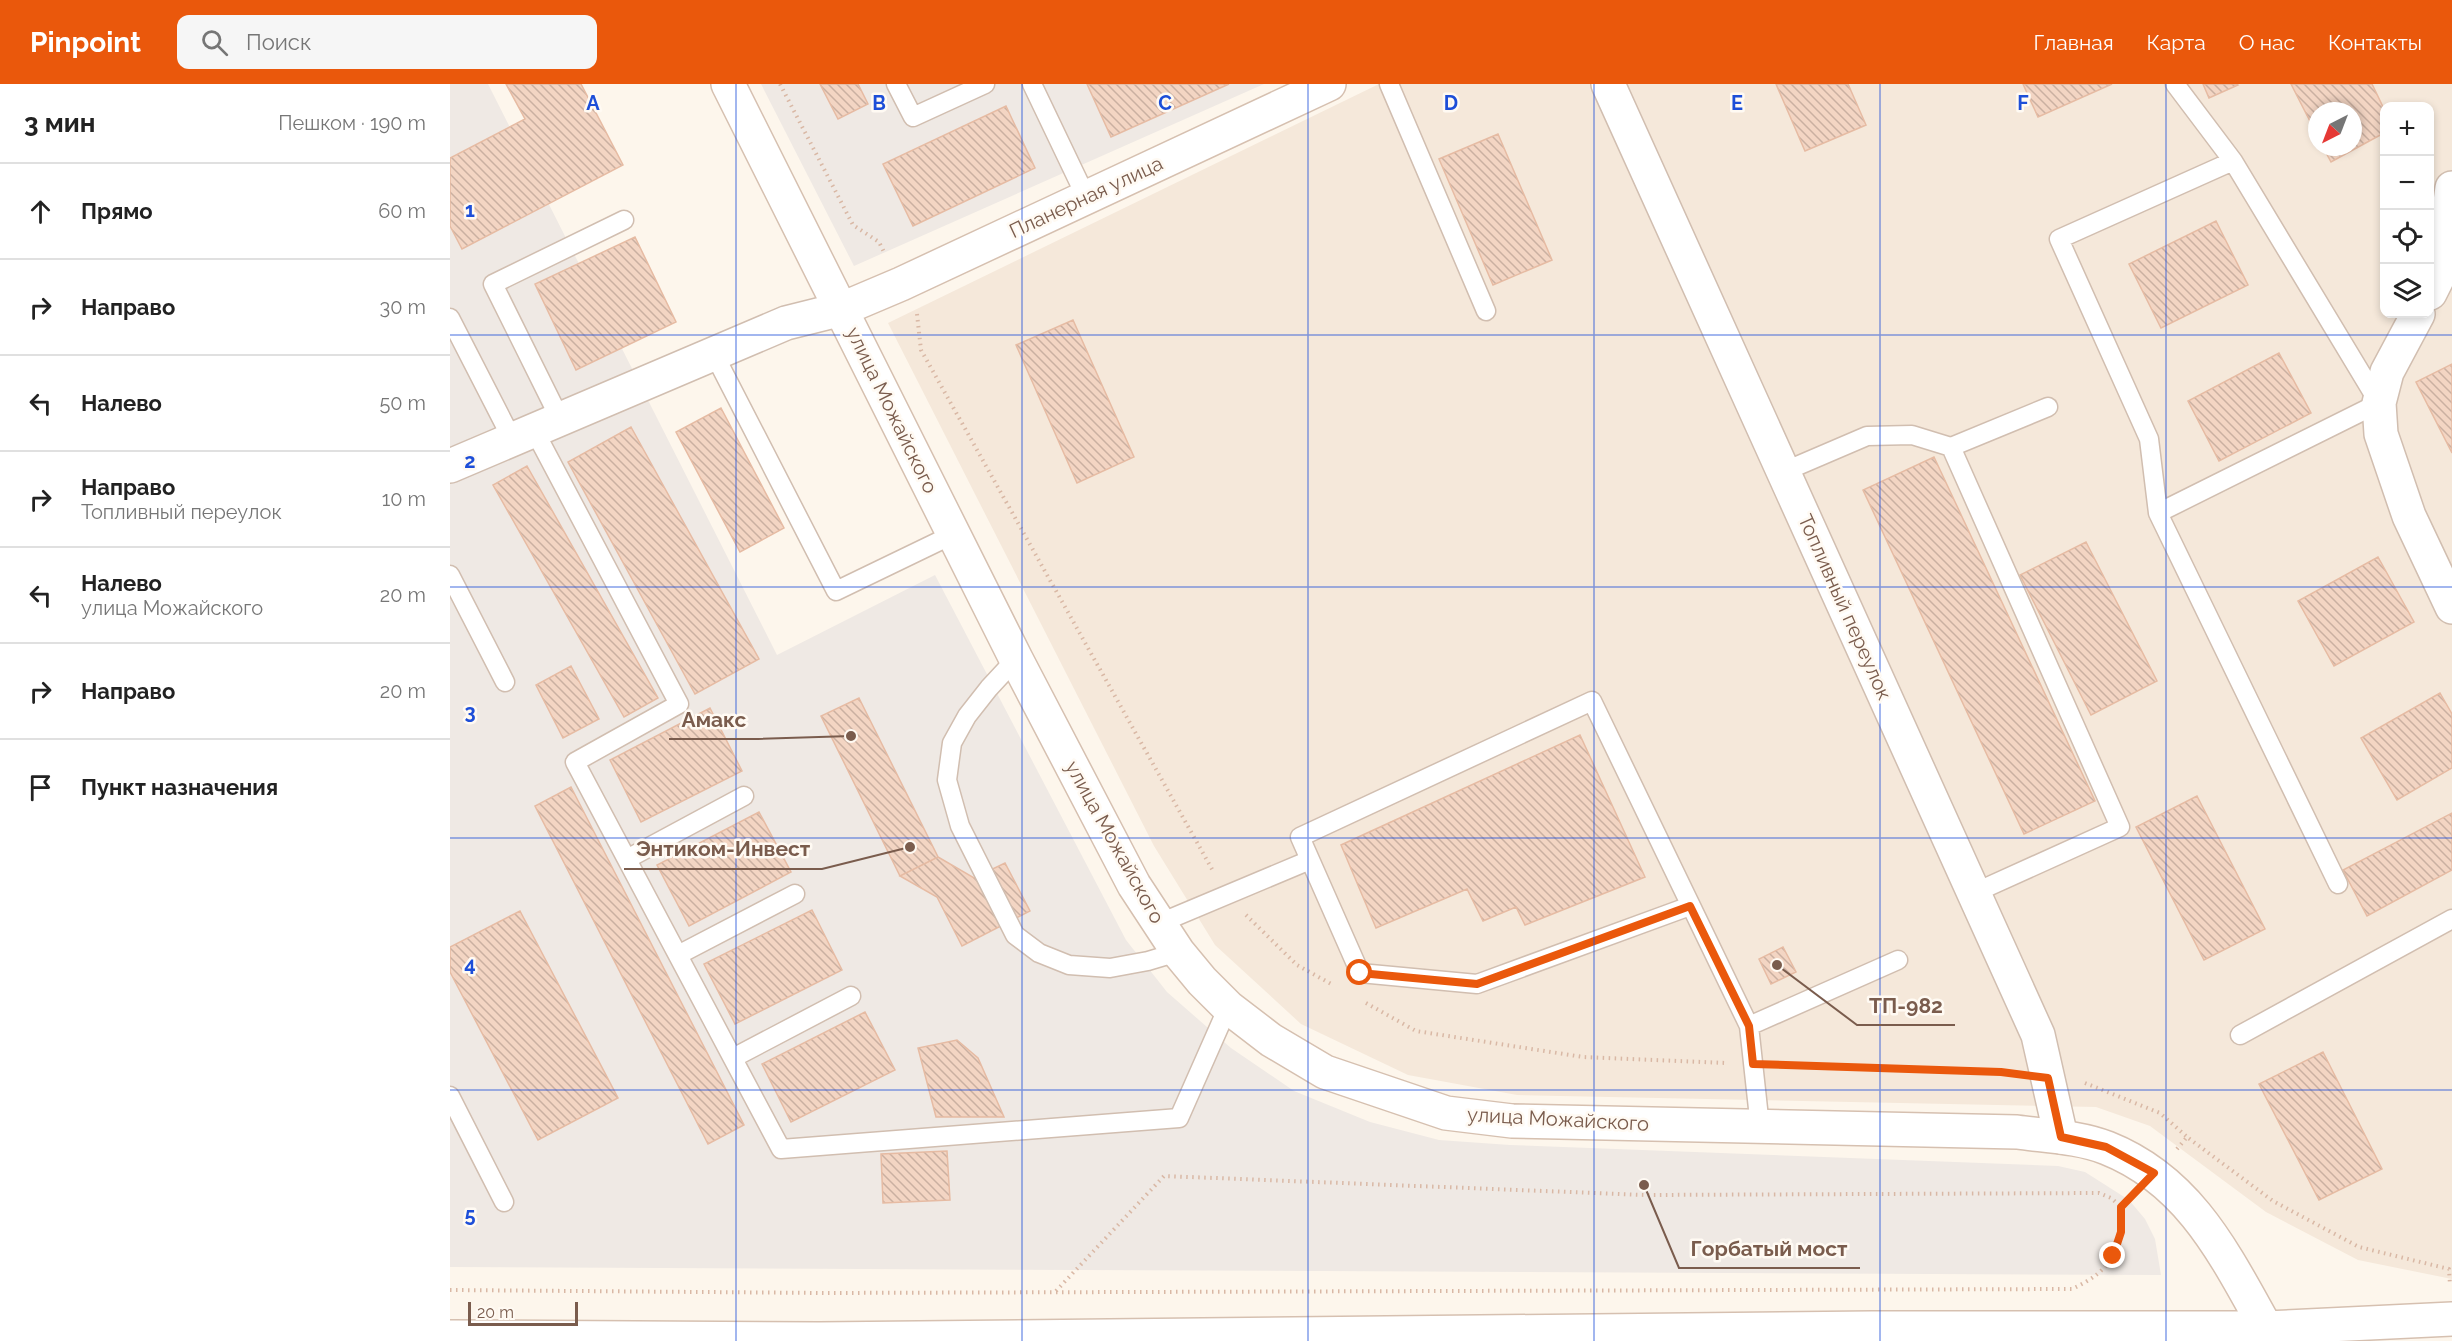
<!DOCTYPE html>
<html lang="ru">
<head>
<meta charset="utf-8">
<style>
  :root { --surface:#fff; --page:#f6f6f6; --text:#222; --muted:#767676; --line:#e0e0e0; --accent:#ea580c }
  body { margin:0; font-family:Raleway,sans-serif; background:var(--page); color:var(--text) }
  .controls { position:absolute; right:18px; top:18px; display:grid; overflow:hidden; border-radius:12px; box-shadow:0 3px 9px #0003 }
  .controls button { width:54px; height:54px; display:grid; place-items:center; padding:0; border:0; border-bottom:2px solid var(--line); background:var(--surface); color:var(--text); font:30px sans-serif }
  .compass { position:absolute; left:1858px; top:18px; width:54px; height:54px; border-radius:50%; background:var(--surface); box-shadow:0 3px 9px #0003; rotate:222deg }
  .scale { position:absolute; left:18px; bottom:15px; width:110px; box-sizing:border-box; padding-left:6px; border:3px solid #7a5c4d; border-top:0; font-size:16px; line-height:21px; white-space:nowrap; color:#7a5c4d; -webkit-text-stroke:4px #fffaf3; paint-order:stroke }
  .stop { position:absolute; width:18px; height:18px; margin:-14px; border:4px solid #ea580c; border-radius:50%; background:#fff }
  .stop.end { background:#ea580c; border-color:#fff; box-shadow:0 2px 6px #0008 }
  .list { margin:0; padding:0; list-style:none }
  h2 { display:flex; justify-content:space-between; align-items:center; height:78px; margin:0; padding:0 24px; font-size:26px }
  h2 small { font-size:20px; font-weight:400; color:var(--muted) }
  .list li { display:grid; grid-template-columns:39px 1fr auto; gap:18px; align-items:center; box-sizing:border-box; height:96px; padding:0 24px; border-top:2px solid var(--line) }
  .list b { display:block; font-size:22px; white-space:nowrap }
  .list p { margin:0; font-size:20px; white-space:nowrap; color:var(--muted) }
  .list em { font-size:20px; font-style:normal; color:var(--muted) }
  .icon { flex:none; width:33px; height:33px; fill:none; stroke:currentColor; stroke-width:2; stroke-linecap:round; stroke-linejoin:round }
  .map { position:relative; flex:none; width:2002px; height:1257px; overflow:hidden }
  header { display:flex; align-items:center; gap:36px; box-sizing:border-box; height:84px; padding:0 30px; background:var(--accent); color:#fff }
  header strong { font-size:28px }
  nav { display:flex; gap:33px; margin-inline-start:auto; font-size:21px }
  .search { width:420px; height:54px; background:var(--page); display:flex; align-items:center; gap:15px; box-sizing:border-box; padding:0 21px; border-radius:12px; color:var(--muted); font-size:22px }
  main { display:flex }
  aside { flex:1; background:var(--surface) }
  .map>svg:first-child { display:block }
  .residential { fill:#f5e8da; fill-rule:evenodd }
  .industrial { fill:#efe9e4 }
  .building { fill:url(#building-back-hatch); stroke:#e6bba3; stroke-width:1.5 }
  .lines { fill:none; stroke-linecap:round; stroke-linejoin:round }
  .lane-casing { stroke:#d1beb0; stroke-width:21 }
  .street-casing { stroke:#d1beb0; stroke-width:36 }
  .secondary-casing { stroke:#d6c0b0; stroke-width:36 }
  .path { stroke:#d9b8a5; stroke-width:4; stroke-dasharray:1.5 4.5; stroke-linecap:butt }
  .lane { stroke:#fff; stroke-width:18 }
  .street { stroke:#fff; stroke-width:33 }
  .secondary { stroke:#fff; stroke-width:33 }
  .route { stroke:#ea580c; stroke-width:8 }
  .grid { fill:none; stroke:#1d4ed8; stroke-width:1.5; stroke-opacity:0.55 }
  .labels { text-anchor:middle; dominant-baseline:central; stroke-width:5; stroke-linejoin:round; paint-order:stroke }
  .street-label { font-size:20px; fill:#7a5c4d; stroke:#fffaf3 }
  .grid-label { font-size:20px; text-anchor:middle; font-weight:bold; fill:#1d4ed8; stroke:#fffaf3; stroke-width:5; stroke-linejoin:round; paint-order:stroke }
  .leader { fill:none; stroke:#7a5c4d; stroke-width:2 }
  .callout-dot { fill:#7a5c4d; stroke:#fffaf3; stroke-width:2 }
  .callout-label { font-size:21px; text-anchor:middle; font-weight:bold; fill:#7a5c4d; stroke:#fffaf3; stroke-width:5; stroke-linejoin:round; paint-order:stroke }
</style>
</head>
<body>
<header>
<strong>Pinpoint</strong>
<div class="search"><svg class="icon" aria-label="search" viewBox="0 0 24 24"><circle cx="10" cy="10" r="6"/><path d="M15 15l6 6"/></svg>Поиск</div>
<nav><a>Главная</a><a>Карта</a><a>О нас</a><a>Контакты</a></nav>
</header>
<main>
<aside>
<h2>3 мин<small>Пешком · 190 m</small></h2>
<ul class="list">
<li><svg class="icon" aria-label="ahead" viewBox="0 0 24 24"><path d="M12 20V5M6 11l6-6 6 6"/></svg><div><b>Прямо</b></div><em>60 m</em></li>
<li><svg class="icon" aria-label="right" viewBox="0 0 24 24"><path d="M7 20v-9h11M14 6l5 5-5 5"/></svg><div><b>Направо</b></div><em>30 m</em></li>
<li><svg class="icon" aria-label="left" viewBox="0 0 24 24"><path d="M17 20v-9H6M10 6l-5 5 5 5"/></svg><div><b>Налево</b></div><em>50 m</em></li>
<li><svg class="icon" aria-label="right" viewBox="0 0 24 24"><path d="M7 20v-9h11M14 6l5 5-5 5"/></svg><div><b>Направо</b><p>Топливный переулок</p></div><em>10 m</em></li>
<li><svg class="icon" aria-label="left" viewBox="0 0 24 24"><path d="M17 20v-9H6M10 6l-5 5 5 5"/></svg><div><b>Налево</b><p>улица Можайского</p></div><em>20 m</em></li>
<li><svg class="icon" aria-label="right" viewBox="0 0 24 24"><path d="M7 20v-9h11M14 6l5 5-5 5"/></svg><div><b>Направо</b></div><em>20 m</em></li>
<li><svg class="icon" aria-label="arrive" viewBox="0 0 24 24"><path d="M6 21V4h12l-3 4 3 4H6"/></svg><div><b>Пункт назначения</b></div></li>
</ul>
</aside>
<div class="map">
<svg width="2002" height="1257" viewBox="0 0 2002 1257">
  <defs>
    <pattern id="building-back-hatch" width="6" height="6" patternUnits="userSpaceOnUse" patternTransform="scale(1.5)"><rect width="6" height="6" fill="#f3d5c3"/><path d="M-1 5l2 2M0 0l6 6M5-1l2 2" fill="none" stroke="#cab0a1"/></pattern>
  </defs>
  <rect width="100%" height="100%" fill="#fdf6ec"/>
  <path class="residential" d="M929,0h1073v1195l-94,-19 -92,-48 -116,-86 -54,-19 -579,-12 -109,-20 -107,-51 -86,-79 -61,-99 -266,-523zM1934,22h46v208h-46zM1867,27h36v36h-36z"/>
  <path class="industrial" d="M0,0h38l289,571 158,-80 191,365 41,52 64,56 63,43 76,31 69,18 71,5 548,21 27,6 44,28 16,19 10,20 6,36 -1711,-8z
    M311,0h503l-410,182z"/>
  <path class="building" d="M56,0h75l42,81 -161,84 -12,-23v-68l75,-39z
    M370,0h38l10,20 -30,15z
    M637,0h142l-118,53z
    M1326,0h72l18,41 -61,26z
    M1573,0h89l-74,33z
    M1753,0h34l1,1 -29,13z
    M1841,0h81l12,25v24l-53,29 -8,-15h30v-36h-36v24z
    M556,22l29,62 -122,58 -30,-62z
    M1048,50l54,126 -59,25 -54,-126z
    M1766,137l32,64 -87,43 -32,-64z
    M185,153l41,85 -100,48 -41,-86z
    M623,236l61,137 -57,26 -61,-138z
    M1829,269l32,60 -92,48 -31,-60z
    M2002,280v89l-36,-71z
    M271,324l63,120 -44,24 -64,-120z
    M181,343l128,232 -64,35 -127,-232z
    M1484,373l161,344 -71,33 -161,-344z
    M77,382l131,232 -34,19 -131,-232z
    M1636,458l71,139 -66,34 -71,-140z
    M1928,473l36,65 -80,44 -36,-65z
    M121,582l28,53 -36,19 -27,-53z
    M1990,609l12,21v54l-55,32 -36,-62z
    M409,614l79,159 -38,19 -79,-160z
    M260,624l32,63 -101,51 -31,-62z
    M1130,651l65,142 -120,48 -9,-18 -33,14 -16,-32 -91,39 -35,-83z
    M121,703l173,338 -36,19 -173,-338z
    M1747,712l68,133 -61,31 -68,-133z
    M309,728l32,60 -102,54 -32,-61z
    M2002,729v57l-85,46 -24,-46z
    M488,773l36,21 31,-15 25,48 -68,35 -25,-49 -37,-21z
    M362,826l30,60 -107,54 -31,-60z
    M70,827l98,187 -80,42 -88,-168v-25z
    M1333,863l13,25 -25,12 -12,-25z
    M415,928l30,58 -104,52 -29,-58z
    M507,956l21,18 26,59h-68l-18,-69z
    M1873,968l59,117 -63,31 -60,-116z
    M497,1067l3,49 -67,3 -2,-49z"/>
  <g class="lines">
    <g class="lane-casing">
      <path id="lane" d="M446,0l17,33 72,-33
        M582,0l54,113
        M939,0l97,227
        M1725,0l58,77
        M0,234l62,121
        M264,270l122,237 118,-57
        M110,335l-67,-135 131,-64
        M84,346l145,274 -104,58 206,387 398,-31 49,-111
        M1501,363l169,380 -146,66
        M1333,388l84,-36 45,-1 39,12 97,-40
        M1708,429l-9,-74 -90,-200 174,-78 146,242 -221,110 180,371
        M0,491l55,107
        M566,575l-27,29 -22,28 -15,27 -5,37 13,46 55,109 24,18 30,12 41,3 38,-7 30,-9
        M177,775l117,-63
        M1240,822l-213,78 -117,-11 -60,-136 292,-136 157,325 11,101
        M710,839l150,-63
        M228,871l117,-61
        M1299,942l149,-66
        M1790,951l212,-116
        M283,974l118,-62
        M0,1012l54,106"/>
    </g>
    <g class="street-casing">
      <path id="street" d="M1158,0l430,951 23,102
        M1980,209l10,-20 12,-85
        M1968,230l-31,58 -8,31 2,31 28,82 43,91
        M0,382l336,-143 56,-14"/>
    </g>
    <g class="secondary-casing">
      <path id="secondary" d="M278,0l288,575 118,226 44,67 24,29 26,26 43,33 54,32 121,41 66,8 505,11c29,4 63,5 90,16 83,33 118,107 159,180
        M392,225l59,-25 428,-200
        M0,1253l369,2 1053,-11h394l186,-9"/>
    </g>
    <path class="path" d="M330,0l73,141 26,17 6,12
      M467,230l4,36 292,521
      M796,831l51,50 36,20
      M916,919l50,28 167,26 144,6
      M1330,980l232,9
      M1635,999l75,30 27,24
      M1727,1065l10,-12 86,64 86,46 90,22 1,16
      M0,1206l375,3 1247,-4c41,-19 48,-38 49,-82l7,-7
      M606,1207l108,-115 481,19 454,-2 12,5 10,9"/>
    <use href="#lane" class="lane"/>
    <use href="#street" class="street"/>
    <use href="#secondary" class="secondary"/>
  </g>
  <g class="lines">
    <path class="route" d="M910,889l117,11 213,-78 59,120 4,38 248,8 47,6 13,59 45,10 48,26 -33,34v25l-8,24"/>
  </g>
  <path class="grid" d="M286,0v1257M572,0v1257M858,0v1257M1144,0v1257M1430,0v1257M1716,0v1257M0,251h2002M0,503h2002M0,754h2002M0,1006h2002"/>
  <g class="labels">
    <g class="street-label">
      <text transform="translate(636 113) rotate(-25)">Планерная улица</text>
      <text transform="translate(442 326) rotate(64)">улица Можайского</text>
      <text transform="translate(1395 523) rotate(66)">Топливный переулок</text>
      <text transform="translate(665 758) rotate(61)">улица Можайского</text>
      <text transform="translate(1108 1035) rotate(3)">улица Можайского</text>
    </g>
  </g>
  <g class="grid-label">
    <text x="143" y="26">A</text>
    <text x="429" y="26">B</text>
    <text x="715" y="26">C</text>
    <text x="1001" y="26">D</text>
    <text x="1287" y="26">E</text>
    <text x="1573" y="26">F</text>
    <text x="20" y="133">1</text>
    <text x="20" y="384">2</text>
    <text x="20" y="635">3</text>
    <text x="20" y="887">4</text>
    <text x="20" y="1138">5</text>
  </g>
  <path class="leader" d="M401 652L308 655H219M460 763L372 785H174M1327 881L1407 941H1505M1194 1101L1229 1184H1410"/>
  <g class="callout-dot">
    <circle cx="401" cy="652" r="6"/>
    <circle cx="460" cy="763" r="6"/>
    <circle cx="1327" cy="881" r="6"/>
    <circle cx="1194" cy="1101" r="6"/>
  </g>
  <g class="callout-label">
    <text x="264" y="643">Амакс</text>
    <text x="273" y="772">Энтиком-Инвест</text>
    <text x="1456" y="929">ТП-982</text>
    <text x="1319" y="1172">Горбатый мост</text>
  </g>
</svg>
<div class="controls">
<button>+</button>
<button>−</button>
<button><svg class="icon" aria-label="locate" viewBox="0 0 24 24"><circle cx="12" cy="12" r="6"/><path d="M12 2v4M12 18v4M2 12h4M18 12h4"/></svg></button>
<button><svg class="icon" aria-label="layers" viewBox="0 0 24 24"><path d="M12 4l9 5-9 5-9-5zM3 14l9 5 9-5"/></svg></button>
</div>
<svg class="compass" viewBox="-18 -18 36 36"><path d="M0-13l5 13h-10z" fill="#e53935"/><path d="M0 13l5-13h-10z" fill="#767676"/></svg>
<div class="scale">20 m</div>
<div class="stop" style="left:910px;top:889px"></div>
<div class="stop end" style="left:1663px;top:1172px"></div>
</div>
</main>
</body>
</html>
